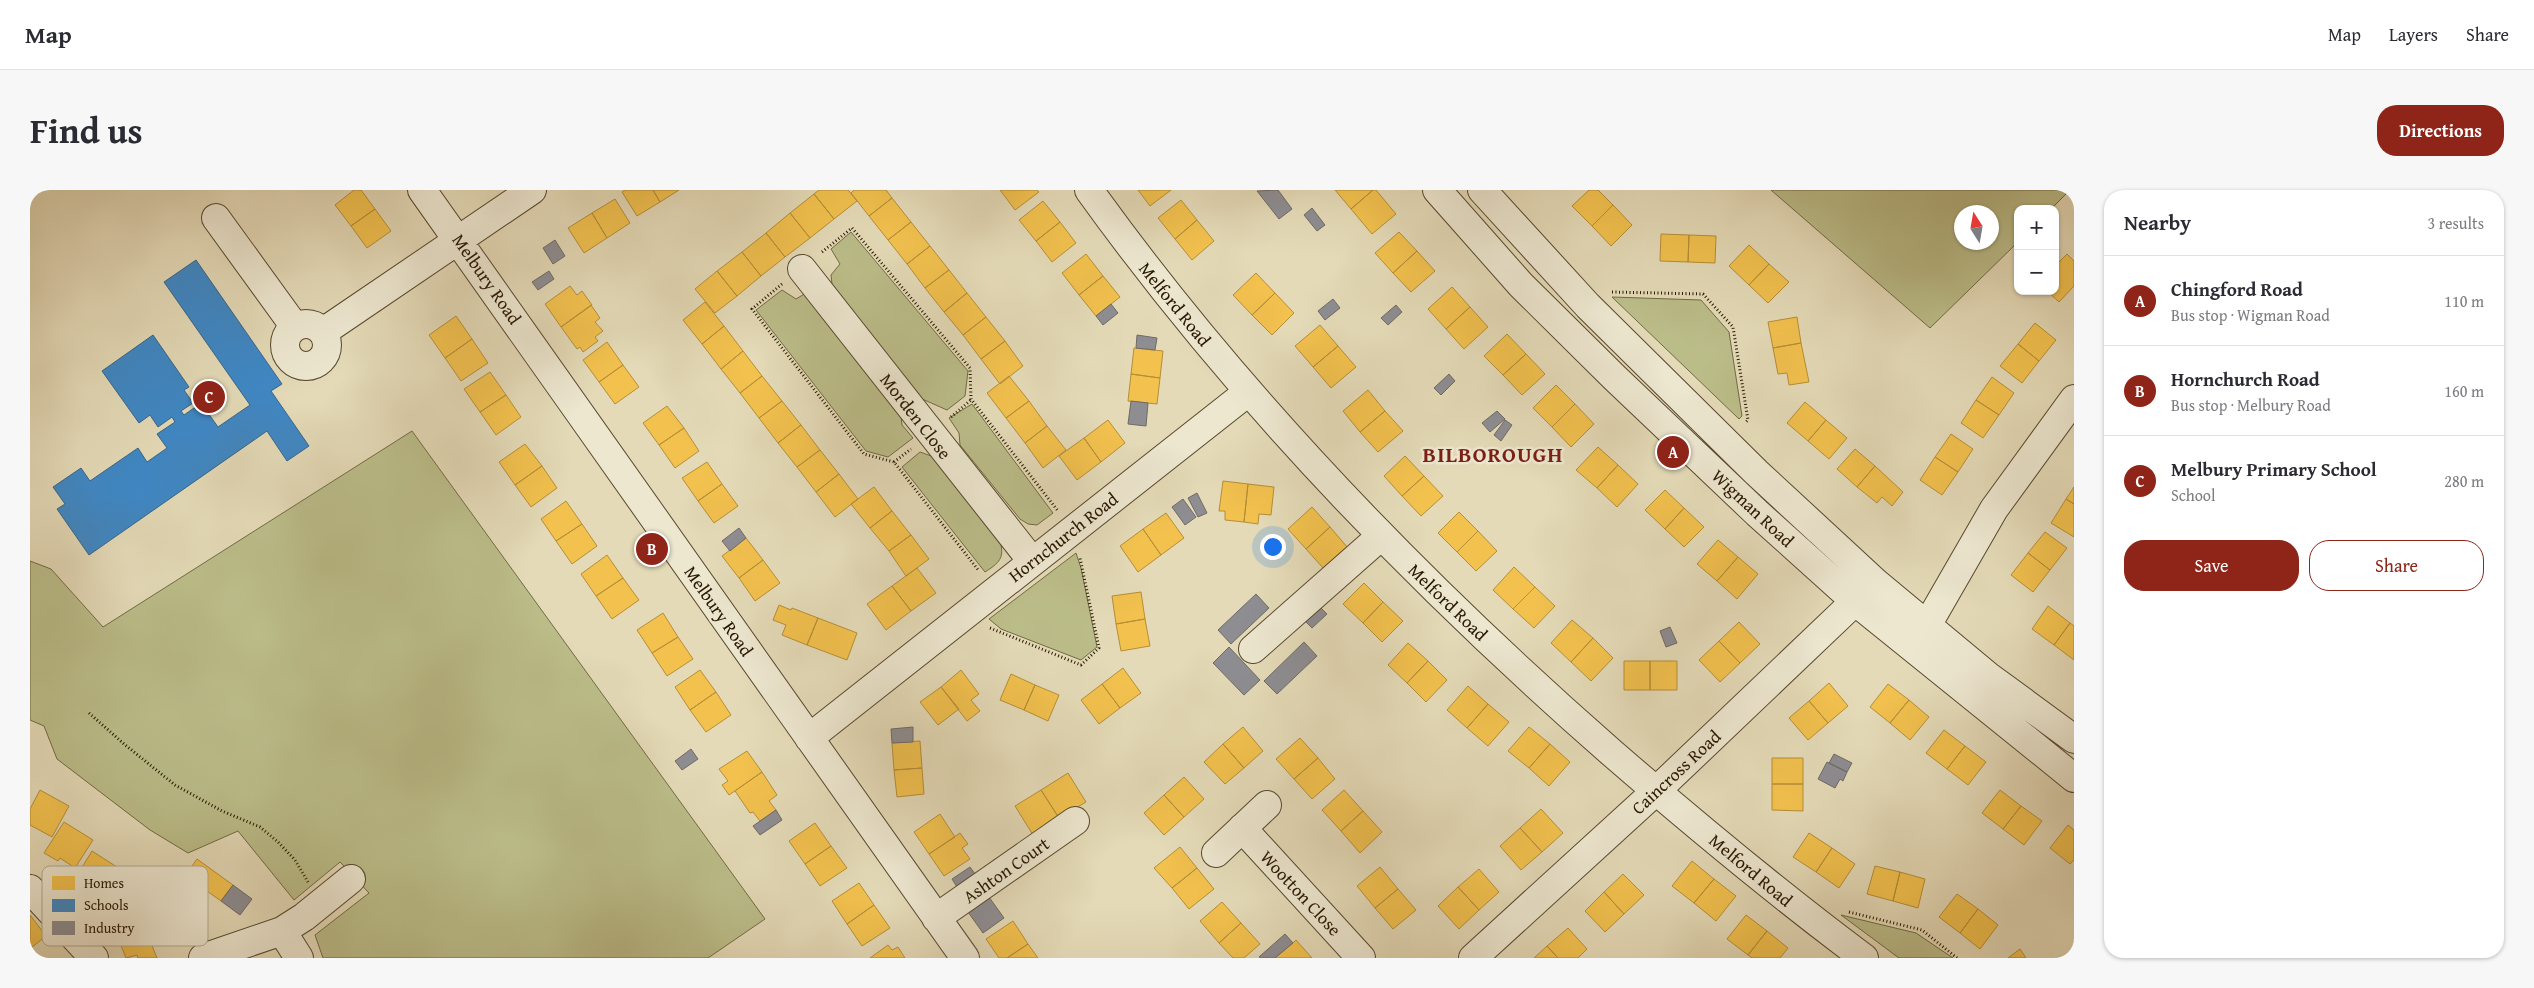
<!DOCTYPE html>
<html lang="en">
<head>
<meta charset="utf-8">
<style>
  :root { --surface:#fff; --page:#f7f7f7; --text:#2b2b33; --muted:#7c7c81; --line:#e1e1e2; --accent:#8f2418 }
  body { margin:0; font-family:"Gentium Book Plus",serif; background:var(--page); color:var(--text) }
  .controls { position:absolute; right:15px; top:15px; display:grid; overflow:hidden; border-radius:10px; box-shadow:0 1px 4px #0004 }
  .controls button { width:45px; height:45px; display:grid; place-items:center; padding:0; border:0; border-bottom:1px solid var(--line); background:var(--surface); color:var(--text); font:25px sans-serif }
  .compass { position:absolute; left:1924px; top:15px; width:45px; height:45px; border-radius:50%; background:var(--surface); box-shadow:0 1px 4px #0004; rotate:349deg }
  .you { position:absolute; left:1242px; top:356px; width:18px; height:18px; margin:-12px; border:4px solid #fff; border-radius:50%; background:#1a73e8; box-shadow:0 0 0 8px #1a73e833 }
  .badge { display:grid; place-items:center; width:32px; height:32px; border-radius:50%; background:var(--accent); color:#fff; font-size:16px; font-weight:700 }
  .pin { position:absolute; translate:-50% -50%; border:2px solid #fff; box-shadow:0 1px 5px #0006 }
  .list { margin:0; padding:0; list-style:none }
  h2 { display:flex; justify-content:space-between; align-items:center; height:65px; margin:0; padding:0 20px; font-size:21px }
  h2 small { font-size:16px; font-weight:400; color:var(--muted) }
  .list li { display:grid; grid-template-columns:32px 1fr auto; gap:15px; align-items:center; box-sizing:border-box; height:90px; padding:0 20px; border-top:1px solid var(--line) }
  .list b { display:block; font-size:19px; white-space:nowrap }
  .list p { margin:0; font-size:16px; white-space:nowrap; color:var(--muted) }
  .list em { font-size:16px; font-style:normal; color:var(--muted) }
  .actions { display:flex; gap:10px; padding:15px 20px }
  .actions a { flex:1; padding:11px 0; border:1px solid var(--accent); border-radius:20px; text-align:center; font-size:18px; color:var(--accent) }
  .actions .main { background:var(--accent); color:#fff }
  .map { position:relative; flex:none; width:2044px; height:768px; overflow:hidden; border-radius:20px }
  header { display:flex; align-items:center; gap:30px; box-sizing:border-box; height:70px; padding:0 25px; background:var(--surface); border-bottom:1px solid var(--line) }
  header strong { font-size:24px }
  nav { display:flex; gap:28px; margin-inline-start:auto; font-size:18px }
  .intro { display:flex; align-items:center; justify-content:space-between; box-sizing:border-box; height:120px; padding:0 30px }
  h1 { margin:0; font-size:35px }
  .button { padding:12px 22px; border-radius:20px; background:var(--accent); color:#fff; font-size:18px; font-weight:700 }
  main { display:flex; gap:30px; padding:0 30px }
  aside { flex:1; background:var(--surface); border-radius:20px; box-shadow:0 1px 4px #0004 }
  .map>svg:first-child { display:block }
  .green { fill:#bbbd89; stroke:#726a45; fill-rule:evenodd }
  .homes { fill:#f2c14e; stroke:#b58e37 }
  .schools { fill:#3f88c5; stroke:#38668a }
  .industry { fill:#8d8d92; stroke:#6f6a66 }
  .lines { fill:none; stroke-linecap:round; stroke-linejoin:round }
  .minor-casing { stroke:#57482e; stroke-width:30 }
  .path { stroke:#281801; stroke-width:3; stroke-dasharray:1 2.5; stroke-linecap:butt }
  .minor { stroke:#ede7d0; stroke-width:28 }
  .labels { text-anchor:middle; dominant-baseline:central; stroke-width:5; stroke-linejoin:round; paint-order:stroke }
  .street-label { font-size:18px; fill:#281801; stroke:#ede7d0 }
  .district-label { font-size:22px; font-weight:bold; letter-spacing:1px; fill:#7a1f14; stroke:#ede7d0 }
  .key { fill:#ede7d0; stroke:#b2a992; stroke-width:1 }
  .key-label { font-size:14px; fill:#281801 }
</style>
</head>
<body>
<header>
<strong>Map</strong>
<nav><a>Map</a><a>Layers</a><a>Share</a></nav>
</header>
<div class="intro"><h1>Find us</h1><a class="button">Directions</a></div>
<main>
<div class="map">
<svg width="2044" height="768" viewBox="0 0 2044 768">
  <rect width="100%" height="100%" fill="#e4dab7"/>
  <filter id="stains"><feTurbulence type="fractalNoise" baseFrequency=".004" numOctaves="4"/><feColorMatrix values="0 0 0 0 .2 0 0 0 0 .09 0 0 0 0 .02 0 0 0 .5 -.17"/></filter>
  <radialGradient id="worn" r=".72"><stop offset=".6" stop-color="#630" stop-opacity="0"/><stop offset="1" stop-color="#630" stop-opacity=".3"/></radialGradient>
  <path class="green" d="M1741,0h299l-19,19h-33v33l-88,86zM1932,22h30v30h-30z
    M821,42l117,139 -3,25 -18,14 -27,-12 -88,-114 -1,-9 9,-11 -9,-15z
    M752,100l14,9 10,-6 95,123 1,9 11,13 -25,19 -22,-6 -110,-141z
    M1582,107l89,3 28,32 13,84 -3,3z
    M942,214l81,109 -16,12 -9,-1 -8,-5 -60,-74 -1,-12 -10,-15z
    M382,241l353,488 -57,39h-385l-8,-23 54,-42 -29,-31 -46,38 -56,-69 -50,22 -38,-23 -93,-71 -13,-33 -14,-6v-159l21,8 52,58z
    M890,262l17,6 63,83c5,17 -1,22 -15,31l-83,-105z
    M1046,363l5,15 16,79 -16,13 -80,-31 -12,-10z
    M1811,725l75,18 37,25h-54z"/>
  <path class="homes" d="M324,0h7l14,19 -24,17 -16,-21z
    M595,0h28l7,12 -23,14 -15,-24z
    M623,0h26l-19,12z
    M789,0h29l9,11 -23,18 -20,-25z
    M824,0h32l6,8 -23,18 -18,-23z
    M970,0h37l2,2 -24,18z
    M1108,0h33l-21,16z
    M1305,0h38l-22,19z
    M1343,0h3l20,24 -24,20 -21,-25z
    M1559,0h9l15,15 -21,21 -20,-20z
    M784,4l20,25 -24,19 -20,-25z
    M862,8l19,24 -23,18 -19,-24z
    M585,9l15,24 -23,15 -15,-25z
    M1151,10l16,20 -22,19 -17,-21z
    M1013,11l17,21 -24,19 -17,-21z
    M1583,15l19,20 -21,21 -19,-20z
    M345,19l16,22 -24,17 -16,-22z
    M562,23l15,25 -23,15 -16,-25z
    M760,23l20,25 -25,19 -19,-24z
    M1167,30l17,21 -22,19 -17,-21z
    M881,32l19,24 -23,18 -19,-24z
    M1030,32l16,21 -24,19 -16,-21z
    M1369,42l18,19 -24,22 -18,-20z
    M736,43l19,24 -24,19 -19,-24z
    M1631,44l28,1 -1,27 -28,-1z
    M1659,45l27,1 -1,27 -27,-1z
    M1719,55l20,19 -20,21 -20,-19z
    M900,56l19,24 -24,18 -18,-24z
    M1387,61l18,20 -24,21 -18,-19z
    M712,62l19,24 -24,20 -20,-25z
    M1056,64l17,22 -24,19 -17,-22z
    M2037,64l7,7v25l-15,16 -12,-11h8v-25z
    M1739,74l20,18 -21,21 -19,-18z
    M919,80l18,23 -23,19 -19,-24z
    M687,81l20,25 -22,17 -20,-24z
    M1226,83l19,20 -23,22 -19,-20z
    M1073,86l17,21 -24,19 -17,-21z
    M540,96l7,9 5,-4 10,14 -31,22 -16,-23z
    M1422,97l18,20 -24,22 -18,-20z
    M937,103l19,24 -23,18 -19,-23z
    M1245,103l19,20 -22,22 -20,-20z
    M675,112l19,24 -22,18 -19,-24z
    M561,115l9,13 -5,4 8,9 -8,6 3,4 -15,11 -3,-5 -3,2 -16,-22z
    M1440,117l18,20 -24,22 -18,-20z
    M426,126l16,23 -27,19 -16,-23z
    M956,127l19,24 -24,18 -18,-24z
    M1767,127l4,26 -28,5 -5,-26z
    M2005,133l21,17 -17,21 -21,-17z
    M1290,135l18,21 -25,21 -18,-21z
    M694,136l19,25 -22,18 -19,-25z
    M1477,144l19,20 -23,21 -19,-19z
    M442,149l16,24 -27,18 -16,-23z
    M975,151l18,25 -23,18 -19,-25z
    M577,152l16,23 -24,17 -16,-22z
    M1771,153l8,39 -20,3 -2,-12 -9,1 -5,-26z
    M1988,154l21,17 -17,22 -22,-17z
    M1308,156l18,21 -25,21 -18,-21z
    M1104,158l29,3 -3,27 -29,-4z
    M713,161l19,25 -22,17 -19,-24z
    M1496,164l19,20 -23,21 -19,-20z
    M593,175l16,22 -24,17 -16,-22z
    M460,182l16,23 -26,17 -16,-23z
    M1101,184l29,4 -3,26 -29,-3z
    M732,186l20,25 -23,17 -19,-25z
    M979,186l20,25 -23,17 -19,-25z
    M1962,187l22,16 -15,22 -23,-15z
    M1526,195l19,19 -23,23 -19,-19z
    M1338,200l17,21 -25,21 -17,-21z
    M476,205l15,22 -25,18 -16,-23z
    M1946,210l23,15 -16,23 -22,-15z
    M752,211l19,24 -23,18 -19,-25z
    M999,211l18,25 -22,17 -19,-25z
    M1775,212l21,18 -18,21 -21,-18z
    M1545,214l19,20 -23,23 -19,-20z
    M637,216l17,22 -25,17 -16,-22z
    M1355,221l18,20 -25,21 -18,-20z
    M1078,230l17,23 -24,19 -17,-24z
    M1796,230l21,18 -18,21 -21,-18z
    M771,235l19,25 -23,17 -19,-24z
    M1017,236l19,24 -23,18 -18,-25z
    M654,238l15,23 -24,17 -16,-23z
    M1921,244l22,15 -15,23 -23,-15z
    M1054,248l17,24 -24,18 -18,-24z
    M495,254l17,22 -27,19 -16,-23z
    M1568,257l20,18 -21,23 -21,-18z
    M1825,259l20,17 -18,21 -20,-18z
    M790,260l19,24 -23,18 -19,-25z
    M1375,266l19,20 -22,20 -18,-20z
    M1905,267l23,15 -16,23 -22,-15z
    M677,272l15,22 -24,17 -16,-23z
    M1588,275l20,19 -21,23 -20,-19z
    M512,276l15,22 -26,19 -16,-22z
    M1845,276l28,26 -11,14 -10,-9 -5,6 -20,-16z
    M809,284l19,25 -23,18 -19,-25z
    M1394,286l19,20 -22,20 -19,-20z
    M1193,291l25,3 -4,38 -19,-2v-9h-6z
    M692,294l16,22 -24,17 -16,-22z
    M1218,294l26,3 -3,28 -12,-1 -1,10 -14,-2z
    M844,297l18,24 -22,17 -19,-24z
    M2044,297v17l-8,-5z
    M1635,300l19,18 -19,21 -20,-19z
    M2036,309l8,5v33l-23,-14z
    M536,311l16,23 -26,17 -15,-22z
    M1282,317l18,20 -24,22 -18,-20z
    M1654,318l20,19 -20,20 -19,-18z
    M862,321l19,24 -22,16 -19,-23z
    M1429,322l19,19 -21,21 -19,-19z
    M1136,323l18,25 -23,17 -18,-26z
    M552,334l15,22 -25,18 -16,-23z
    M1300,337l18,21 -24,21 -18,-20z
    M1113,339l18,26 -23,17 -18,-26z
    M1448,341l19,20 -21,20 -19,-19z
    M2015,342l22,16 -17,22 -22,-17z
    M881,345l18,24 -23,17 -17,-25z
    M716,348l17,22 -24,18 -17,-22z
    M1688,350l20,17 -21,24 -20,-17z
    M1998,363l22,17 -17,22 -22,-17z
    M577,365l16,23 -27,18 -15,-22z
    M1708,367l20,17 -21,25 -20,-18z
    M733,370l17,23 -25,18 -16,-23z
    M1484,377l21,20 -22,22 -20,-19z
    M887,378l19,25 -25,18 -19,-25z
    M593,388l16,22 -27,19 -16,-23z
    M1334,393l19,19 -20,21 -20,-19z
    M862,396l19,25 -25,19 -19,-26z
    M1505,397l20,19 -21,22 -21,-19z
    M1111,402l4,27 -29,5 -4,-28z
    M1353,412l20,19 -21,21 -19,-19z
    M749,415l12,5 1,-2 26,10 -11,27 -25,-10 4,-10 -13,-5z
    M2018,416l22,17 -16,22 -22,-16z
    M633,423l15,24 -26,16 -15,-23z
    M788,428l39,15 -10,27 -40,-15z
    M1115,429l5,27 -29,5 -5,-27z
    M1542,430l21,18 -22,24 -20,-19z
    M1709,432l21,22 -20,19 -21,-22z
    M2040,433l4,3v34l-20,-15z
    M648,447l15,22 -26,17 -15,-23z
    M1563,448l20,20 -22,23 -20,-19z
    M1689,451l21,22 -20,19 -21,-22z
    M1378,453l20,18 -21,22 -19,-18z
    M1398,471l19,19 -21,22 -19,-19z
    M1594,471h26v29h-26z
    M1620,471h27v29h-27z
    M1093,478l18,25 -21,15 -18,-24z
    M670,480l16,22 -26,18 -15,-23z
    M931,480l18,24 -8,6 9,11 -13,10 -26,-34z
    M981,484l24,11 -11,25 -24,-10z
    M1799,493l19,23 -20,17 -19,-22z
    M1072,494l18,24 -21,16 -18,-24z
    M1858,494l21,16 -19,23 -20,-16z
    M1005,495l24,10 -11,26 -24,-11z
    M1438,496l20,18 -21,24 -20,-18z
    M911,497l18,22 -21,16 -18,-23z
    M686,502l15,23 -25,17 -16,-22z
    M1879,510l20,17 -19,23 -20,-17z
    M1779,511l19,22 -20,17 -19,-22z
    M1458,514l21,18 -21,24 -21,-18z
    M1213,537l20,24 -19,17 -21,-24z
    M1499,537l21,17 -21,24 -21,-17z
    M1914,540l21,16 -18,23 -21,-16z
    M1270,548l18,20 -24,21 -18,-20z
    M890,551l2,27 -28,2 -2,-27z
    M1193,554l21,24 -19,16 -21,-22z
    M1520,554l20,18 -21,24 -20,-18z
    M1935,556l21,16 -18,23 -21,-16z
    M717,561l15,21 -33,23 -7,-10 6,-4 -9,-12z
    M1288,568l17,21 -23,20 -18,-20z
    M1742,568h31v26h-31z
    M892,578l2,26 -27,3 -3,-27z
    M732,582l15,23 -8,6 7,9 -16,11 -7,-9 -3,1 -15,-22z
    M1038,583l18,29 -27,16 -18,-28z
    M1154,587l20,22 -20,18 -20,-22z
    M1742,594h31v27l-31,-1z
    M10,600l29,16 -17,31 -22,-12v-16z
    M1011,600l18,28 -26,17 -18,-29z
    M1314,600l19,21 -22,20 -19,-21z
    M1970,600l21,16 -18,23 -21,-16z
    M1134,605l20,22 -20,18 -20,-22z
    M1991,616l21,15 -18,24 -21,-16z
    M1511,619l22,24 -21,19 -22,-24z
    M1333,621l19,21 -22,21 -19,-22z
    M910,624l15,23 -26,17 -15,-22z
    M34,632l29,18 -18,28 -15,-10 -2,3 -14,-8z
    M785,633l16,23 -26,18 -16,-23z
    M2038,635l6,5v30l-4,4 -20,-16z
    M1490,638l22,24 -21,18 -21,-24z
    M930,643l8,11 -6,4 8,11 -26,17 -15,-22z
    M1779,643l23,15 -16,24 -23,-15z
    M801,656l16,22 -27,18 -15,-22z
    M1150,657l17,21 -25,20 -18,-20z
    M1802,658l23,16 -16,24 -23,-16z
    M62,661l28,18 -19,30 -28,-17z
    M167,669l36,26 -12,16 -14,-10 -13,17 -21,-15z
    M1662,671l22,18 -20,24 -22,-17z
    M1845,676l25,6 -7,29 -26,-7z
    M1350,677l18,22 -23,19 -18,-22z
    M1167,678l17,21 -25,20 -17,-21z
    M1449,679l20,23 -20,18 -21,-23z
    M1870,682l25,7 -7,29 -25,-7z
    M1593,684l21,21 -20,19 -20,-22z
    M1684,689l22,17 -20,25 -22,-18z
    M829,693l15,22 -27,19 -15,-23z
    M1428,697l21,23 -20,19 -21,-23z
    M1368,699l18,21 -23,19 -18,-21z
    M1574,702l20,22 -19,18 -20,-21z
    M1927,704l21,15 -18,24 -21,-16z
    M1192,712l19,21 -22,20 -19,-22z
    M844,715l16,23 -28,18 -15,-22z
    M107,719l20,49h-19l-1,-3 -11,3 -10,-25 7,-3 -6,-13z
    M1948,719l20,16 -18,24 -20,-16z
    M0,725l16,21 -15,12 -1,-1z
    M1716,725l21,16 -19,24 -21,-16z
    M983,731l15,23 -21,14h-8l-13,-19z
    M1211,733l19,21 -16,14h-11l-14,-15z
    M1538,738l19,21 -9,9h-20l-11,-12z
    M1737,741l21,17 -8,10h-28l-4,-3z
    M1266,750l16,18h-37l18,-15z
    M998,754l10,14h-31z
    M858,755l4,5 6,-3 7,11h-35z
    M1517,756l11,12h-24z
    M1990,759l6,9h-18z"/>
  <path class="schools" d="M166,70l86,124 -11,7 38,55 -22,15 -20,-30 -178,124 -32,-46 8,-5 -12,-17 28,-19 9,13 48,-33 9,14 20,-14 -10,-14 18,-12 -3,-5 -14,10 -8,-12 -11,8 -37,-52 51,-36 36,52 -5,3 9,13 -12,8 3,4 17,-12 17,24 32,-22 -86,-123z"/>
  <path class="industry" d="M1248,0l14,19 -13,10 -22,-28z
    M1282,18l13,17 -8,6 -13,-16z
    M525,50l10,16 -12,8 -10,-16z
    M519,81l5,8 -16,11 -6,-8z
    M1303,109l7,9 -15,12 -7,-9z
    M1081,114l7,9 -15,12 -7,-9z
    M1366,115l6,7 -14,13 -7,-7z
    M1107,145l20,3 -2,12 -19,-2z
    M1419,184l6,7 -14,14 -7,-7z
    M1101,211l17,2 -2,23 -18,-2z
    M1467,221l8,8 -15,13 -8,-9z
    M1475,230l7,5 -11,16 -7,-6z
    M1167,303l10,20 -9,4 -10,-19z
    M1153,309l13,18 -11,8 -13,-18z
    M709,338l7,10 -16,13 -8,-10z
    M1226,404l13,14 -38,36 -13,-14z
    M1289,416l8,8 -15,14 -8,-8z
    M1640,437l7,16 -11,4 -6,-16z
    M1274,452l13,14 -40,38 -13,-13z
    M1199,457l31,33 -16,15 -31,-32z
    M883,537v15l-21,1 -1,-14z
    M661,559l7,10 -16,11 -7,-9z
    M1804,564l18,9 -5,9 -18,-9z
    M1797,572l20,10 -4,9 -3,-2 -5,9 -17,-9z
    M746,620l6,10 -22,15 -7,-9z
    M940,677l11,15 -19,13 -10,-16z
    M203,695l19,14 -12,16 -19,-14z
    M959,707l15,21 -21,15 -15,-21z
    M1255,744l8,9 -18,15h-14l-2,-1z"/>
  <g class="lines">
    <g class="minor-casing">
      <path id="minor" d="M392,0l543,768
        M1059,0c150,209 330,394 523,563 82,71 165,140 252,205
        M1407,0l84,95 94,93 142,135 99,89 218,176
        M1452,0l106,116 168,166 119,110 113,94 86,63
        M186,28l79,109
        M772,79l230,292
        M255 155a21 21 0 1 1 42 0a21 21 0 1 1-42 0Z
        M293,142l209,-142
        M1888,451l76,-132 80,-110
        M1223,459l128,-113
        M779,548l439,-346
        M1212,638l119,130
        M1186,663l51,-48
        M0,699l64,69
        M906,728l139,-97
        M252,741l17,27
        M173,768l79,-27 22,-14 47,-38
        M1443,768l183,-167 212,-202"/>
    </g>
    <path class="path" d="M792,62l30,-24 118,140 1,31 87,112
      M752,94l-30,25 112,145 30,8 85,109
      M1582,102l91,2 30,33 15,93 -3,3
      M921,227l20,-17
      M864,272l17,-13
      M960,438l91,37 18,-17 -19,-90
      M59,523l35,31 51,41 47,26 38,16 18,15 17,18 13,22
      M1819,722l73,18 35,28"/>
    <use href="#minor" class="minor"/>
  </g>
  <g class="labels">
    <g class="street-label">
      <text transform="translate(457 89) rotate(55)">Melbury Road</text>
      <text transform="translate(1145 114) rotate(51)">Melford Road</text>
      <text transform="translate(886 226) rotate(52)">Morden Close</text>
      <text transform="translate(1723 318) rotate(43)">Wigman Road</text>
      <text transform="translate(1033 347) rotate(-38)">Hornchurch Road</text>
      <text transform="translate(1418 412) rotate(44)">Melford Road</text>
      <text transform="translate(689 421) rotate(55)">Melbury Road</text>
      <text transform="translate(1646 582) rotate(-43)">Caincross Road</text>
      <text transform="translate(976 680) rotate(-35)">Ashton Court</text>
      <text transform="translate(1721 680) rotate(40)">Melford Road</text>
      <text transform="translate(1271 703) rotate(47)">Wootton Close</text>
    </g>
    <g class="district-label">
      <text x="1463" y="264">BILBOROUGH</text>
    </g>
  </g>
  <rect x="12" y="676" width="166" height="80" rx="8" class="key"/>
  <rect x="22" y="686" width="23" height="14" fill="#f2c14e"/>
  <rect x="22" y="709" width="23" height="13" fill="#3f88c5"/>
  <rect x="22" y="731" width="23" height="14" fill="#8d8d92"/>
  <g class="key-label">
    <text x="54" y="698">Homes</text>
    <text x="54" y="720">Schools</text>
    <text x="54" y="743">Industry</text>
  </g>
  <rect width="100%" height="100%" filter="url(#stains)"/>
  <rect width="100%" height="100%" fill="url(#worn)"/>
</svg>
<div class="controls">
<button>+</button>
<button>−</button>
</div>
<svg class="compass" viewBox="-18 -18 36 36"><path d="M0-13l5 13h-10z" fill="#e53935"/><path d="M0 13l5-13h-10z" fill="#7c7c81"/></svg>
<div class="you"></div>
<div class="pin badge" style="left:1643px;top:262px">A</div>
<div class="pin badge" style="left:622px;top:359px">B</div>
<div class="pin badge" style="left:179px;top:207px">C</div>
</div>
<aside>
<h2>Nearby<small>3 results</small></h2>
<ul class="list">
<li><span class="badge">A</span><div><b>Chingford Road</b><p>Bus stop · Wigman Road</p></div><em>110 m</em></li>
<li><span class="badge">B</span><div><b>Hornchurch Road</b><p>Bus stop · Melbury Road</p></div><em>160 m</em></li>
<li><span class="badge">C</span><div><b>Melbury Primary School</b><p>School</p></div><em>280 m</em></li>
</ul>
<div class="actions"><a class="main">Save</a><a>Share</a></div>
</aside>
</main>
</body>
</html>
